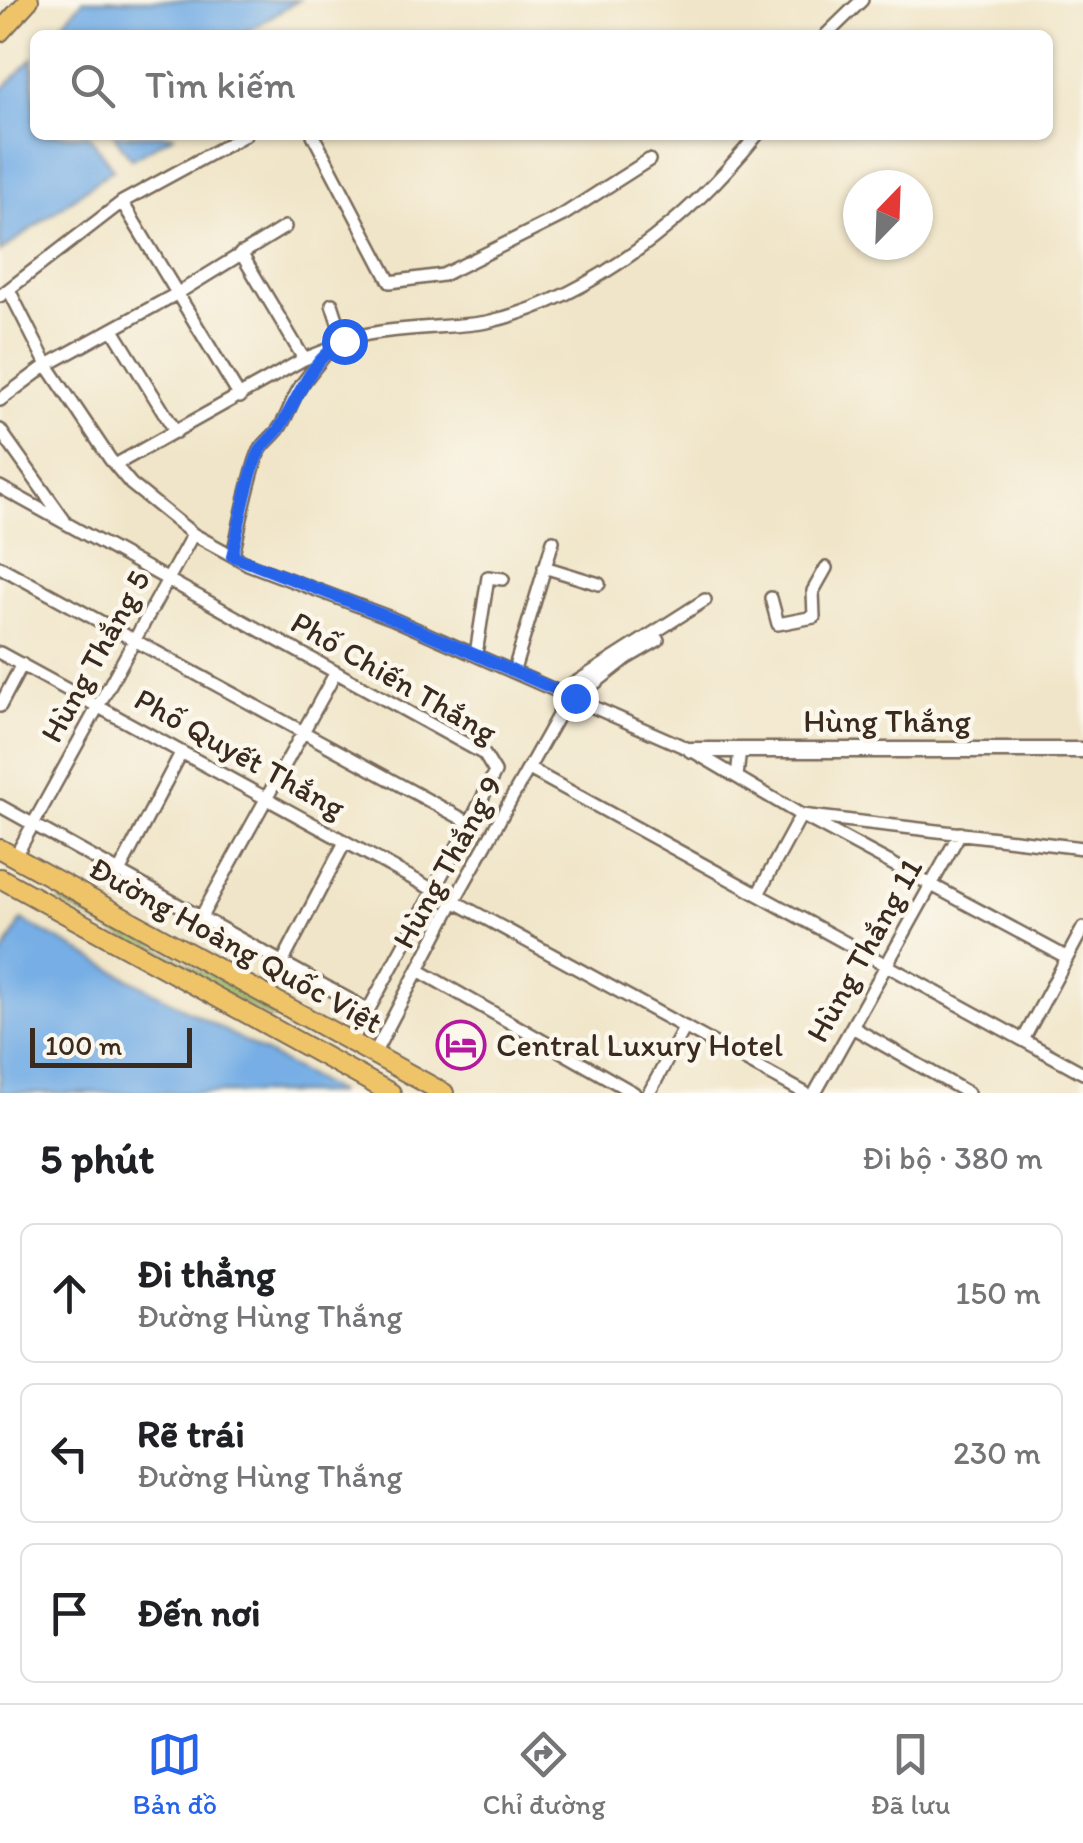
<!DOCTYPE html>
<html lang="vi">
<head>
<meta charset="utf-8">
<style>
  :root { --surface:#fff; --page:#f2f2f2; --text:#202124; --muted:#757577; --line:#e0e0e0; --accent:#2563eb }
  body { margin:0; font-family:Itim,sans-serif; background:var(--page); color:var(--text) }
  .compass { position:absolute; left:843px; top:170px; width:90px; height:90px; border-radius:50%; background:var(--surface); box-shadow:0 2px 8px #0004; rotate:23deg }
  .scale { position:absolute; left:30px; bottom:25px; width:162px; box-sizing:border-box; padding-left:10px; border:5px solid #3b2a1e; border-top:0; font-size:28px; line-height:35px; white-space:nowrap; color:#3b2a1e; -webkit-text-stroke:8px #fbf7ec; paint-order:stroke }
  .stop { position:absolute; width:30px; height:30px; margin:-22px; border:8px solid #2563eb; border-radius:50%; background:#fff }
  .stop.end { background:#2563eb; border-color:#fff; box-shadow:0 2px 10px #0008 }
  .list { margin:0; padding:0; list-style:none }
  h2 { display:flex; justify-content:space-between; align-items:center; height:130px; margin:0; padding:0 40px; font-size:42px }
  h2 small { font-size:32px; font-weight:400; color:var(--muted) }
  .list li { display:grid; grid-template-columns:65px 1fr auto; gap:30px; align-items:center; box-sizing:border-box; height:140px; margin:0 20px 20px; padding:0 20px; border:2px solid var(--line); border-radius:15px }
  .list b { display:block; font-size:38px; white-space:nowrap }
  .list p { margin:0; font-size:32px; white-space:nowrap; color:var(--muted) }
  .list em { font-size:32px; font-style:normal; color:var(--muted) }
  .icon { flex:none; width:55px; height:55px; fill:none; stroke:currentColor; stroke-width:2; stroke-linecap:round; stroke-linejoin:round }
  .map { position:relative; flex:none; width:1083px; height:1093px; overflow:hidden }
  .search { position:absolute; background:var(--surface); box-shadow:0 2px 8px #0004; left:30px; right:30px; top:30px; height:110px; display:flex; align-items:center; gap:25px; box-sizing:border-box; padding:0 35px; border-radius:15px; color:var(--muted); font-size:38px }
  .sheet { height:610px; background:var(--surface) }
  nav { display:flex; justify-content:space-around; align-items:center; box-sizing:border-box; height:140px; border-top:2px solid var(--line); background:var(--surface); font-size:28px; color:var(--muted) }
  nav a { display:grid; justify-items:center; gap:5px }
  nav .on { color:var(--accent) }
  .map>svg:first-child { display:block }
  .green { fill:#adcd75; stroke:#747c4a; stroke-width:2.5 }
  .water { fill:#76aee5; stroke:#586c82; stroke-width:2.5 }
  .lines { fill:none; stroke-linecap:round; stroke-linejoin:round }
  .minor-casing { stroke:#7a6b5a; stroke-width:16 }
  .tertiary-casing { stroke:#7a6b5a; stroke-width:19 }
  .primary-casing { stroke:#7a6b5a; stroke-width:22 }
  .trunk-casing { stroke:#7a6b5a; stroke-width:22 }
  .minor { stroke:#fff; stroke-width:11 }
  .tertiary { stroke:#fff; stroke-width:14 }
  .primary { stroke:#efc469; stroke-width:18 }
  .trunk { stroke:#efc469; stroke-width:18 }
  .route { stroke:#2563eb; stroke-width:12 }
  .labels { text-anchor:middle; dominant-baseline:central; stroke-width:9; stroke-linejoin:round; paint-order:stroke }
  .street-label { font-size:32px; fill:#3b2a1e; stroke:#fbf7ec }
  .poi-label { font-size:32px; fill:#3b2a1e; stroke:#fbf7ec; text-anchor:start }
</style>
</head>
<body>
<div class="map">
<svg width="1083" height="1093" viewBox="0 0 1083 1093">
  <rect width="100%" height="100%" fill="#fbf7ec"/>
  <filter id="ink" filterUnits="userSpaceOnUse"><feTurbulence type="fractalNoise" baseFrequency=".01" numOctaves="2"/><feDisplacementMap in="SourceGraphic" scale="20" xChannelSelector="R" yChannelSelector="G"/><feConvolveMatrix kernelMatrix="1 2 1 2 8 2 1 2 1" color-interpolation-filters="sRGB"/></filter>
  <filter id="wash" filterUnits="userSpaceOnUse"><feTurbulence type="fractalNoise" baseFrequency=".0048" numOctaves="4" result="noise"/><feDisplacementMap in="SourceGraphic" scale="40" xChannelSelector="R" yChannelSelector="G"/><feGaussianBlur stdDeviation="2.25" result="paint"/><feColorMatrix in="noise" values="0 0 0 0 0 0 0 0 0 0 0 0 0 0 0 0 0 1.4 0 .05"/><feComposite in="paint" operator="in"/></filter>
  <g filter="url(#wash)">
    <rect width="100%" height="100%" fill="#f0e5c8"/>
    <path class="green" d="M62,896l213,115 -1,6 -3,1 -210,-116z"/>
    <path class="water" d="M83,0h216l-57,35h-189z
      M33,58l2,77h54l24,34 -113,83v-160z
      M114,135h61l-44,24z
      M22,920l317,173h-339v-134z"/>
  </g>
  <g filter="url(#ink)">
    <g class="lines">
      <g class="minor-casing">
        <path id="minor" d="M826,35l36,-35
          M313,135l77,147 53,-7 120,-60 86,-55
          M122,202l118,195
          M241,253l63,106
          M9,290l38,75 63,94 21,25 62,50 55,30 143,54 300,132 110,65 265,142
          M0,296l122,-94 123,-67
          M332,304l12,37
          M113,330l63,102
          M0,400l47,-35 131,-72 107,-66
          M0,430l64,90
          M115,465l189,-106 26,-10
          M0,487l484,267 11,18 -25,51 -119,219
          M233,555c7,-31 13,-64 23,-95 4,-15 13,-19 22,-30 9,-12 13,-28 21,-41 3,-6 28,-37 32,-41 24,-22 121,-19 156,-26 105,-23 204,-105 270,-187
          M0,567l470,256
          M544,567l55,17
          M771,598l7,26 36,-7 -1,-26 13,-23
          M0,653l805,440
          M476,654l12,-77 15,2
          M514,670l39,-129
          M561,692l144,-92
          M575,699l52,-41 31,-18
          M0,706l22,-42
          M531,770l552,303
          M737,777l3,-28
          M0,806l368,204
          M15,857l178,-323
          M119,872l62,-119
          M758,894l43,-79 282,33
          M201,917l135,-245
          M282,963l63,-121
          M418,970l216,123
          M852,1027l116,66
          M1023,1040l60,-112
          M374,1054l80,-153 115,-205
          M649,1093l36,-66
          M815,1093l145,-260"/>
      </g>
      <g class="tertiary-casing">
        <path id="tertiary" d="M691,750h392"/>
      </g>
      <g class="primary-casing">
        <path id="primary" d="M0,849l444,244
          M0,878l391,215"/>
      </g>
      <g class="trunk-casing">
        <path id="trunk" d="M0,32l29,-32"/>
      </g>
      <use href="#minor" class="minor"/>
      <use href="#tertiary" class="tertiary"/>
      <use href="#primary" class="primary"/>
      <use href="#trunk" class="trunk"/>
    </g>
  </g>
  <g class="lines" filter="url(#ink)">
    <path class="route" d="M344,341c-33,17 -45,56 -64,86 -7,11 -18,16 -23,30 -12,31 -17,66 -25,99l159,62 184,80"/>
  </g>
  <defs>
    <g id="hotel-ring" transform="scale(2.5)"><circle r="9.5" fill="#fbf7ec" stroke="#b5179e" stroke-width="1.5"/><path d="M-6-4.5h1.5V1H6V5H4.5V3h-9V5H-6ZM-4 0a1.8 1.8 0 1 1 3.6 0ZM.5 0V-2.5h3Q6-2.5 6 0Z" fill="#b5179e"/></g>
  </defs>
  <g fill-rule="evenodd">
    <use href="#hotel-ring" x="461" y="1045"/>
  </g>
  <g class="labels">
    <g class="street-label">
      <text transform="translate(95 656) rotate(-61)">Hùng Thắng 5</text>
      <text transform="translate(394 677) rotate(30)">Phố Chiến Thắng</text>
      <text x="887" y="721">Hùng Thắng</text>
      <text transform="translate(240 753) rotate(29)">Phố Quyết Thắng</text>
      <text transform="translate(447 862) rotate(-61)">Hùng Thắng 9</text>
      <text transform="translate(236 945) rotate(29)">Đường Hoàng Quốc Việt</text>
      <text transform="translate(864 950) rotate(-61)">Hùng Thắng 11</text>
    </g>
    <g class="poi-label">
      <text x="496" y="1045">Central Luxury Hotel</text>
    </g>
  </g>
</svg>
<svg class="compass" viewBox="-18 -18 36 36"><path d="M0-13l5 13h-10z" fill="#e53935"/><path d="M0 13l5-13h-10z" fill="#757577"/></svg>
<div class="scale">100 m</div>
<div class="stop" style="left:344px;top:341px"></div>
<div class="stop end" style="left:575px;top:698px"></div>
<div class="search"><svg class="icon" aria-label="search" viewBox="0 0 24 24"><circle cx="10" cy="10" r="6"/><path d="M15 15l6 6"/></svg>Tìm kiếm</div>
</div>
<section class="sheet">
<h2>5 phút<small>Đi bộ · 380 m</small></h2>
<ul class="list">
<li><svg class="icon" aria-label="ahead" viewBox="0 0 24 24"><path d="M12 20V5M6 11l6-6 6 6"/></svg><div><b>Đi thẳng</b><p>Đường Hùng Thắng</p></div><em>150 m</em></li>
<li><svg class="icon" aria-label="left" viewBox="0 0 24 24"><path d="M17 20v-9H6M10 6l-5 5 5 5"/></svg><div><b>Rẽ trái</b><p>Đường Hùng Thắng</p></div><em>230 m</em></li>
<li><svg class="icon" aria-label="arrive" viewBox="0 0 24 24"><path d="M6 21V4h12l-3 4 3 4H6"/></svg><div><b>Đến nơi</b></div></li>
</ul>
</section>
<nav>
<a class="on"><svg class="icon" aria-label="map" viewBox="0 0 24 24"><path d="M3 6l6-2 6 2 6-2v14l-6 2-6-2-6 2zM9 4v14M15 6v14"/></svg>Bản đồ</a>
<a><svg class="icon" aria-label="directions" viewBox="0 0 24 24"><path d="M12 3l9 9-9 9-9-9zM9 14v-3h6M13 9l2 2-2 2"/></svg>Chỉ đường</a>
<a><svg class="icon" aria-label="saved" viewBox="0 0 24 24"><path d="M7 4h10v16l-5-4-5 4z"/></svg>Đã lưu</a>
</nav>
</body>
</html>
